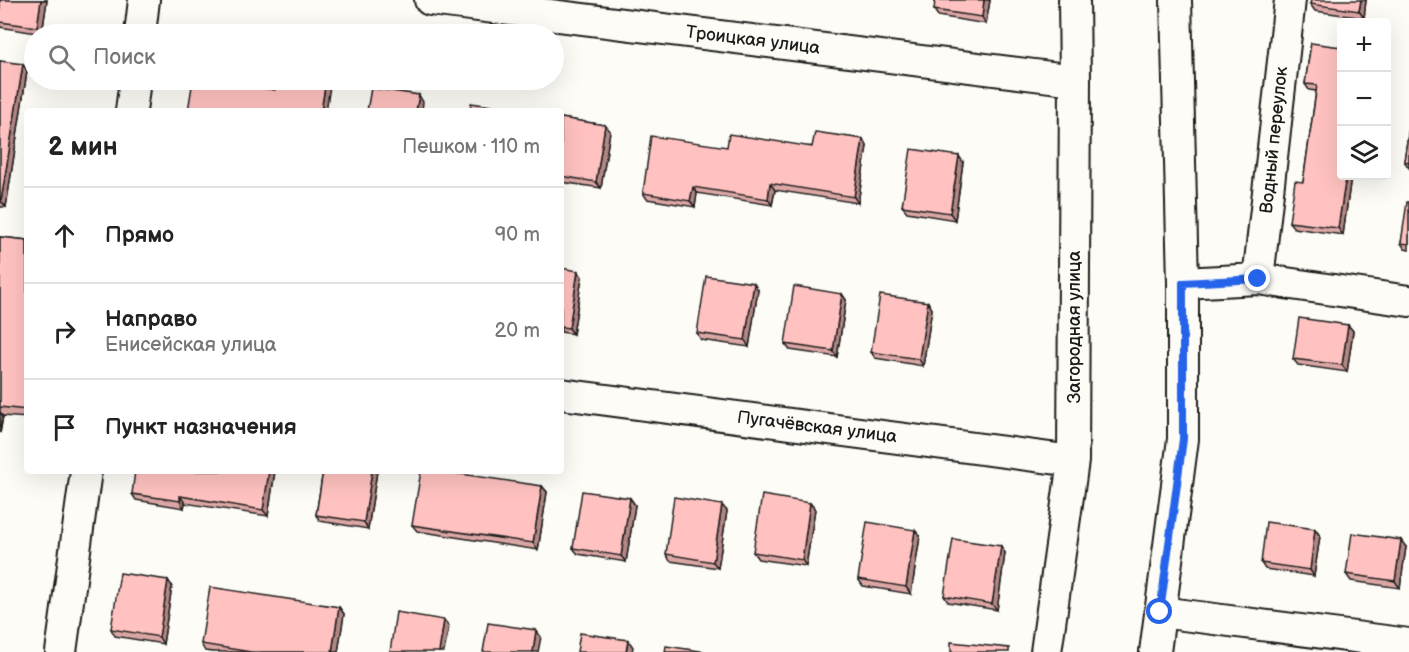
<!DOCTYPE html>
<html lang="ru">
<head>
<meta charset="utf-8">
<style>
  :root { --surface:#fff; --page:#f6f6f6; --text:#222; --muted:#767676; --line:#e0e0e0 }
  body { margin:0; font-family:"Balsamiq Sans",sans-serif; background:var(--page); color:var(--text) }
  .controls { position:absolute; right:18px; top:18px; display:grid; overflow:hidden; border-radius:6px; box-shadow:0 6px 24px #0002 }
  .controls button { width:54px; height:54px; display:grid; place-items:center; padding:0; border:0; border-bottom:2px solid var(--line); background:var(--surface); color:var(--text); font:30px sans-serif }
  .stop { position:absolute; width:18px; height:18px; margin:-14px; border:4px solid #2563eb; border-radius:50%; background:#fff }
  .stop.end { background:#2563eb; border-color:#fff; box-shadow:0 2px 6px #0008 }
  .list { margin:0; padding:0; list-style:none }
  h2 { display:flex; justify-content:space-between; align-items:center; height:78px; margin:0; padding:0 24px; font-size:26px }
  h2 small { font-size:20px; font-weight:400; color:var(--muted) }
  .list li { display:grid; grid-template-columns:39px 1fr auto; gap:18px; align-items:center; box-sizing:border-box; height:96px; padding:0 24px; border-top:2px solid var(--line) }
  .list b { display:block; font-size:22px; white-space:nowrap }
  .list p { margin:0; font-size:20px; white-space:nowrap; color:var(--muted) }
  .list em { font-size:20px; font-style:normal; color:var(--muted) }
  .icon { flex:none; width:33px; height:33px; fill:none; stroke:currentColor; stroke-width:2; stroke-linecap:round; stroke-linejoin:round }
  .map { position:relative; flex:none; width:1409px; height:652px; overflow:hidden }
  .search { position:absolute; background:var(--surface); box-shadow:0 6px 24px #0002; left:24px; top:24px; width:540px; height:66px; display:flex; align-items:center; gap:15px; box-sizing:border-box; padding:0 21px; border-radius:33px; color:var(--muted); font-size:22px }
  .panel { position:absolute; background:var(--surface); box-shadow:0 6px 24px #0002; left:24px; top:108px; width:540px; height:366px; border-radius:6px }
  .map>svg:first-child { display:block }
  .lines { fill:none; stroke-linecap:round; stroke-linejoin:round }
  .minor-casing { stroke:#1c1c1c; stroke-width:34 }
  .minor { stroke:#fdfcf7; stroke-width:30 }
  .wall { fill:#dba7a5; stroke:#1c1c1c; stroke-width:1.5 }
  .shaded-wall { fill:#b28886; stroke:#1c1c1c; stroke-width:1.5 }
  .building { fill:#ffc2c0; stroke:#1c1c1c; stroke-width:1.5 }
  .route { stroke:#2563eb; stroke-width:8 }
  .labels { text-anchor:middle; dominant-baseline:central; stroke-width:6; stroke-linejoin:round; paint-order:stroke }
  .street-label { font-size:18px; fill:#1c1c1c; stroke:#fdfcf7 }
</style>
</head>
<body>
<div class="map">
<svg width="1409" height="652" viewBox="0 0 1409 652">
  <rect width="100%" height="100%" fill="#fdfcf7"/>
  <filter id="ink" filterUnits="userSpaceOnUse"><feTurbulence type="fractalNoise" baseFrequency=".0167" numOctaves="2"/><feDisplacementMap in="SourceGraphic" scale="12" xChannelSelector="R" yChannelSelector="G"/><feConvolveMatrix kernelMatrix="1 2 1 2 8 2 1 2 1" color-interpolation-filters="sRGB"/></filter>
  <g filter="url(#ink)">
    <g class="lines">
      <g class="minor-casing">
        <path id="minor" d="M430,0l645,80
          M140,34l4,-34
          M131,111l4,-31
          M1258,279l32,-279
          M1183,283l75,-4 151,22
          M561,394l512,67
          M1160,612l249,32
          M61,652l25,-181
          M1046,652l27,-191 2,-381 -1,-80
          M1155,652l28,-213v-156l-7,-283"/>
      </g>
      <use href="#minor" class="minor"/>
    </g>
    <path class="wall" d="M0,0h47l-5,34 -42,-7z
      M990,0l-4,24 -48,-8 -4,-6z
      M1366,0l-2,18 -49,-7 -5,-7z
      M1311,43l30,133h10l-8,59 -49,-7 -5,-6 14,-40 13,-91 -7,-1 -4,-6z
      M0,61l27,10 -21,136h-6z
      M561,118l44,7 5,6 -9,57 -40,-6z
      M1409,128v40l-5,-7z
      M867,146l-9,57 -83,-13 -3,15 -75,-12 -2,14 -48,-8 -4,-6 84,-46z
      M963,162l-8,58 -48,-8 -5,-6z
      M1409,202v48l-4,-1 -4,-6z
      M0,237l27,3v178l-24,-2 -3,17z
      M561,268l21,9 -9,57 -12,-2z
      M758,290l-9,57 -48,-7 -4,-7z
      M842,294l4,6 -9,57 -47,-7 -5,-6z
      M928,302l4,7 -9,57 -48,-8 -4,-6z
      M1348,325l5,6 -6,41 -49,-7 -5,-6z
      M275,471l-7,45 -83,-13 -1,5 -48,-8 -4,-6z
      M323,471h54l-9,58 -48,-8 -4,-6z
      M542,486l5,6 -9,58 -121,-19 -5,-6z
      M630,498l5,7 -9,57 -48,-8 -5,-6z
      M810,503l5,6 -9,57 -48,-7 -5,-7z
      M727,511l-9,57 -48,-7 -4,-7z
      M1315,529l5,7 -6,40 -49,-7 -4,-6z
      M920,536l-9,58 -48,-8 -5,-7z
      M1406,547l-6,41 -49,-7 -5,-7z
      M1005,553l-8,57 -49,-8 -4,-6z
      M172,586l-9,58 -48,-8 -4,-7z
      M339,607l5,7 -6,38h-125l-8,-1 -4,-7z"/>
    <path class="shaded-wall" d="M41,0h6l-5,34 -5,-7z
      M984,0h6l-4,24 -4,-7z
      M1361,0h5l-2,18 -5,-7z
      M23,64l4,7 -21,136 -5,-6z
      M326,80h5l-5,31h-5z
      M419,95l4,7 -1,9h-6z
      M605,125l5,6 -9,57 -5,-6z
      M863,139l4,7 -9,57 -4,-6z
      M959,156l4,6 -8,58 -5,-7z
      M1346,176h5l-8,59 -5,-7z
      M770,183l5,7 -3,15 -4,-6z
      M693,187l4,6 -2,14 -5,-6z
      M578,271l4,6 -9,57 -4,-6z
      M754,283l4,7 -9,57 -4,-7z
      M842,294l4,6 -9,57 -4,-6z
      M928,302l4,7 -9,57 -4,-7z
      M1348,325l5,6 -6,41 -5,-7z
      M0,412l3,4 -3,17z
      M269,471h6l-7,45 -5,-6z
      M372,471h5l-9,58 -4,-7z
      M542,486l5,6 -9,58 -5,-7z
      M180,496l5,7 -1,5 -4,-7z
      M630,498l5,7 -9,57 -5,-6z
      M810,503l5,6 -9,57 -4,-6z
      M722,505l5,6 -9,57 -5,-6z
      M1315,529l5,7 -6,40 -4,-6z
      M915,530l5,6 -9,58 -5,-7z
      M1401,540l5,7 -6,41 -5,-7z
      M1001,546l4,7 -8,57 -5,-6z
      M168,580l4,6 -9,58 -4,-7z
      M339,607l5,7 -6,38h-6z
      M444,620l5,6 -5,26h-5z
      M536,630l5,7 -3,15h-5z
      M628,640l5,7 -1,5h-6z"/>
    <path class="building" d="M0,0h41l-4,27 -37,-5z
      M935,0h49l-2,17 -48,-7z
      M1311,0h50l-2,11 -49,-7z
      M1311,43l30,4v129h5l-8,52 -49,-6 6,-41 8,1 14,-97 -12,-1z
      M0,61l23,3 -22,137h-1z
      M193,80h12l70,10 2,-10h49l-5,31h-133z
      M371,88l48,7 -3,16h-49z
      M471,103l48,7v1h-49z
      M561,118l44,7 -9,57 -35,-6z
      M1409,128v34l-5,-1z
      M815,132l48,7 -9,58 -84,-14 -2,16 -75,-12 -3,14 -47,-8 8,-57 76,11 2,-13 83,13z
      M911,149l48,7 -9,57 -48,-7z
      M1407,202h2v42l-8,-1z
      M0,237l27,3v170l-27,-3z
      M561,268l17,3 -9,57 -8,-1z
      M706,276l48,7 -9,57 -48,-7z
      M794,286l48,8 -9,57 -48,-7z
      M880,295l48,7 -9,57 -48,-7z
      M1299,318l49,7 -6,40 -49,-6z
      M135,471h134l-6,39 -83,-14v5l-48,-7z
      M323,471h49l-8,51 -48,-7z
      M421,471h19l102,15 -9,57 -121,-18z
      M582,491l48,7 -9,58 -48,-8z
      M762,495l48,8 -8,57 -49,-8z
      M674,497l48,8 -9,57 -47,-8z
      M867,522l48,8 -9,57 -48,-8z
      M1266,522l49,7 -5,41 -49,-7z
      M1352,533l49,7 -6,41 -49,-7z
      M953,539l48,7 -9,58 -48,-8z
      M120,573l48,7 -9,57 -48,-8z
      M210,587l129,20 -7,45h-81l-50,-8z
      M396,612l48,8 -5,32h-49z
      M488,623l48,7 -3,22h-50z
      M580,633l48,7 -2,12h-49z
      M951,642l58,6v4h-58z
      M666,646l41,6h-42z"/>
  </g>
  <g class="lines" filter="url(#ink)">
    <path class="route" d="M1160,612l23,-173v-156l75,-4"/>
  </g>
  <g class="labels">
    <g class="street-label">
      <text transform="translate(753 40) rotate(7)">Троицкая улица</text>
      <text transform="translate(1274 140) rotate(-84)">Водный переулок</text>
      <text transform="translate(1074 327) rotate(-90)">Загородная улица</text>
      <text transform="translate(817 427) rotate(7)">Пугачёвская улица</text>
    </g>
  </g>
</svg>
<div class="controls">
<button>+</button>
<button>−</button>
<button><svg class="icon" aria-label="layers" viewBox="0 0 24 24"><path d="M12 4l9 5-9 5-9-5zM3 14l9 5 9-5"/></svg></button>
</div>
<div class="stop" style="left:1160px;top:612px"></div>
<div class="stop end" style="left:1258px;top:279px"></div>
<div class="search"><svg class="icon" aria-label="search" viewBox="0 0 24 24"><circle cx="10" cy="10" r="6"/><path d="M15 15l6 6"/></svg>Поиск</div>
<section class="panel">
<h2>2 мин<small>Пешком · 110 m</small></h2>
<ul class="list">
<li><svg class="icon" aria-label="ahead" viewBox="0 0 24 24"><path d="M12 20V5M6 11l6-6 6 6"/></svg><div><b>Прямо</b></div><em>90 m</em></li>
<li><svg class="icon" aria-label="right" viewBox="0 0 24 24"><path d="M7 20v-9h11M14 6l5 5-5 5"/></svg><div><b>Направо</b><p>Енисейская улица</p></div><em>20 m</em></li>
<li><svg class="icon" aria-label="arrive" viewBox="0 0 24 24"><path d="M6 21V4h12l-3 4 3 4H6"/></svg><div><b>Пункт назначения</b></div></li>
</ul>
</section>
</div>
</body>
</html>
